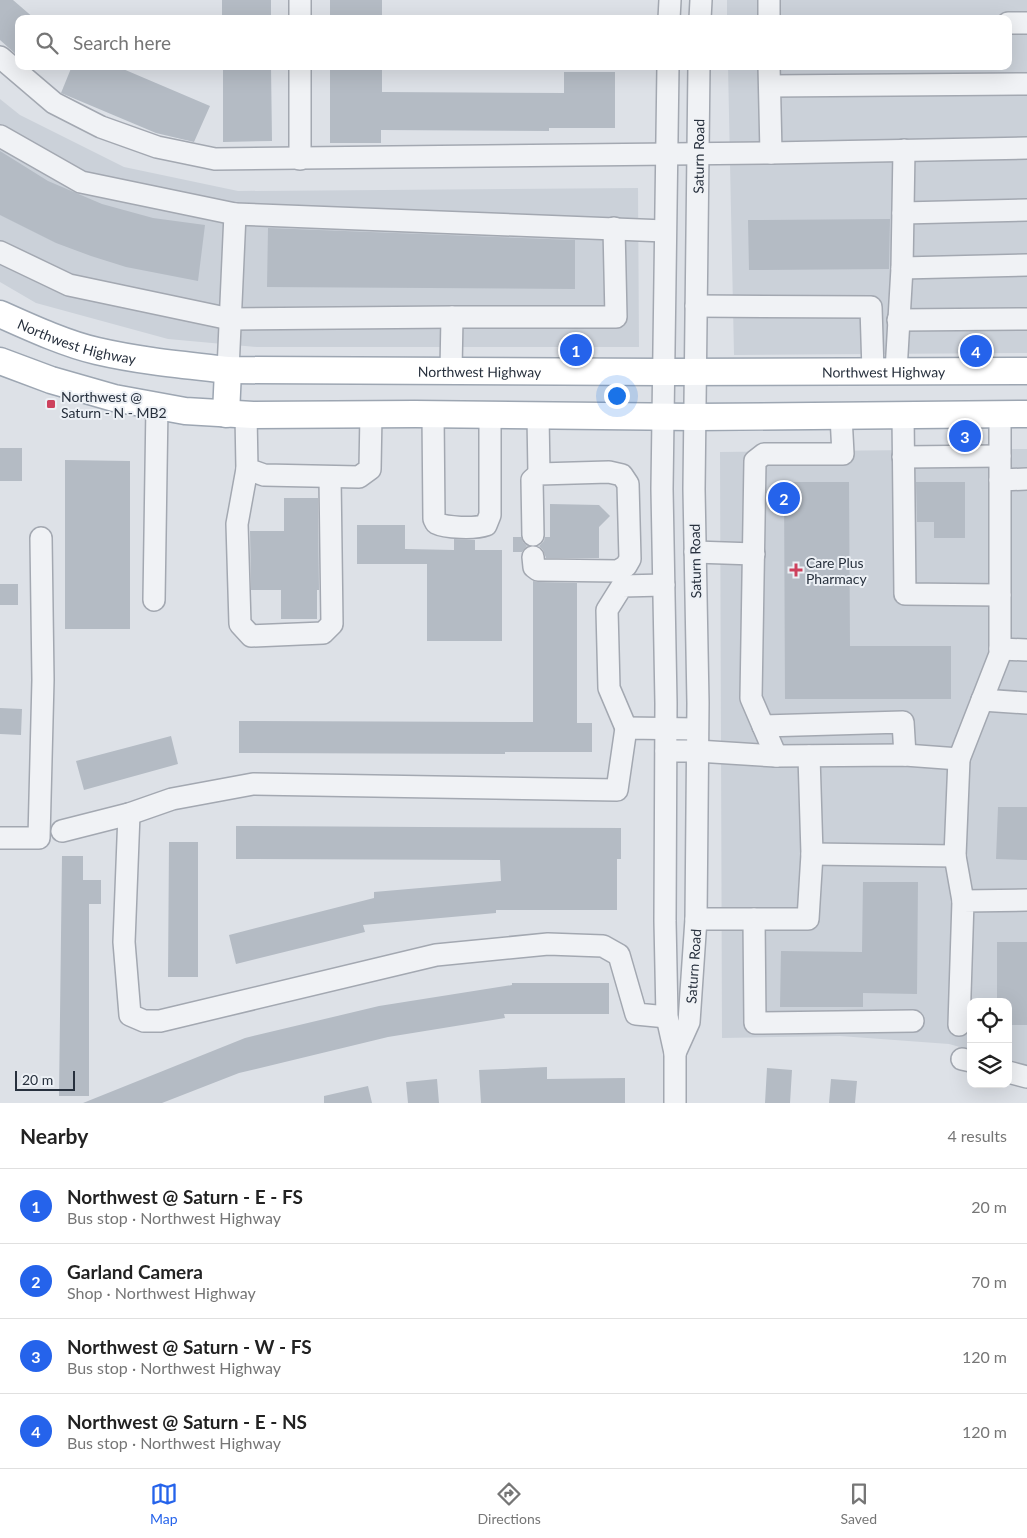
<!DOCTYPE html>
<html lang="en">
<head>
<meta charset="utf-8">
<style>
  :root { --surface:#fff; --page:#f2f2f2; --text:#222; --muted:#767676; --line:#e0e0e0; --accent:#2563eb }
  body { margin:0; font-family:Lato,sans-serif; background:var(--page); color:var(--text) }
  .controls { position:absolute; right:15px; bottom:15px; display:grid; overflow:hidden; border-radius:10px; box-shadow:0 5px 20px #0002 }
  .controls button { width:45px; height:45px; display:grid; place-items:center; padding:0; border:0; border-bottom:1px solid var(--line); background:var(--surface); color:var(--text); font:25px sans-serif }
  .scale { position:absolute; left:15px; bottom:12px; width:60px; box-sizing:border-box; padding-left:5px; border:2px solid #27303d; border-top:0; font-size:14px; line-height:18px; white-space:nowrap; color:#27303d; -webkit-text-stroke:4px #ecf0f5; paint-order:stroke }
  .you { position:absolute; left:616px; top:395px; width:18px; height:18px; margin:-12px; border:4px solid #fff; border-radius:50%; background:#1a73e8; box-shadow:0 0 0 8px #1a73e833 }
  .badge { display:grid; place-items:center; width:32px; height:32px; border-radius:50%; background:var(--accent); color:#fff; font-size:16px; font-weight:700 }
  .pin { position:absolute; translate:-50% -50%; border:2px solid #fff; box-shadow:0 1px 5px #0006 }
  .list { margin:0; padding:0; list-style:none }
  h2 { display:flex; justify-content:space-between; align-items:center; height:65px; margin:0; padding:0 20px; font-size:21px }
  h2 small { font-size:16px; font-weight:400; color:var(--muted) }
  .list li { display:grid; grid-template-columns:32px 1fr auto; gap:15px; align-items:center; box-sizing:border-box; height:75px; padding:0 20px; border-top:1px solid var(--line) }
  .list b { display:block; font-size:19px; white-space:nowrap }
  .list p { margin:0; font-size:16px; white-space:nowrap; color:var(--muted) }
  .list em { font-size:16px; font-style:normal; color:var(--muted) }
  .icon { flex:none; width:28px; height:28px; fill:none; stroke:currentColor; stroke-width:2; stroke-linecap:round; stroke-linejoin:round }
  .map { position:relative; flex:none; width:1027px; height:1103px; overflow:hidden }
  .search { position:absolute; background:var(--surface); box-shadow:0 5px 20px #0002; left:15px; right:15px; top:15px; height:55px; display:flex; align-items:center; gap:12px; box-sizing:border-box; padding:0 18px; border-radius:10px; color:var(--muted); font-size:19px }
  .sheet { height:365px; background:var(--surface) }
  nav { display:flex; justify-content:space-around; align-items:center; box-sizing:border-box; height:70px; border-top:1px solid var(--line); background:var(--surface); font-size:14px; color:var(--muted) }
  nav a { display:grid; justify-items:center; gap:2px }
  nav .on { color:var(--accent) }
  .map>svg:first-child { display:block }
  .built { fill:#cbd1d9 }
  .building { fill:#b4bbc4 }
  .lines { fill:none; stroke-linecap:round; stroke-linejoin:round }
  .minor-casing { stroke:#a3a8b1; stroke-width:24 }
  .major-casing { stroke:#9da6b2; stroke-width:29 }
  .minor { stroke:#f0f2f5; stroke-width:21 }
  .major { stroke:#fff; stroke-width:26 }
  .poi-dot { fill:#cd415d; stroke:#ecf0f5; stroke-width:2 }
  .labels { text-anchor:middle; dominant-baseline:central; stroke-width:4; stroke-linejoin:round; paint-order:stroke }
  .street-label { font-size:14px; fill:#27303d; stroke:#ecf0f5 }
  .poi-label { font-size:14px; fill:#27303d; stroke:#ecf0f5; text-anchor:start }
</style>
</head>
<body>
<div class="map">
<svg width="1027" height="1103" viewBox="0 0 1027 1103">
  <rect width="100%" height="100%" fill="#dde1e7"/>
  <path class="built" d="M727,0h300v353l-293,2 -6,-289h280v-47h-281z
    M0,99l20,16 104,52 114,24 400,-3 1,159h-382l-89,-8 -132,-36 -36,-21z
    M1027,449v618l-19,-5v-60h-37v48l-22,-6 -109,-8 -118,2 -2,-586z"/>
  <path class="building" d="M0,0h13l22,19h-16v38l-19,-17z
    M222,0h49v19h-49z
    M330,0h52v19h-52z
    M72,66h44l94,40 -16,36 -38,-9 -95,-40z
    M223,66h48l1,75 -49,1z
    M330,66h52v26l182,1v-21h51v56h-66v3l-168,-1v13h-51z
    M0,151l48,30 54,23 51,14 52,7 -7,56 -72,-14 -35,-11 -35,-13 -56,-28z
    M890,219l-1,50 -140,1 -1,-50z
    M268,228l307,12v49l-308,-2z
    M0,448h22v33h-22z
    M65,460l65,1v168h-65z
    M784,482h65l1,164h101v53h-166z
    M916,482h49v56h-31v-16h-17z
    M284,498h34l1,92h-2v29h-36v-29h-30l-1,-59h34z
    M550,504l49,1 11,11 -11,11v31h-53l-3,-8 -4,-4 5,-5 1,-4h5z
    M357,525h48v24l49,1v-11l21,1v10h27v91h-75v-77h-70z
    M513,537h8l2,5 4,4 -5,6h-9z
    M533,581l5,1 39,1v140h15v29h-87v2l-266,-1v-32l294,1z
    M0,584h18v21h-18z
    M0,708l22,1 -1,26 -21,-1z
    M171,736l7,28 -94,26 -8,-29z
    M998,807h29v53l-31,-1z
    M236,826l385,2v31h-4v51h-121v3l-133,12 2,7 -129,32 -7,-29 145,-37v-6l127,-11 -1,-21 -264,-1z
    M169,842h29v135h-30z
    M62,856h21v24h18v24h-12v192h-30z
    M863,882h55l-1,112 -54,-1v14h-83l1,-56 81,1z
    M997,942h30v83h-19v-23h-11z
    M512,983h97v31h-105l1,4 -117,19 -149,36 -77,30h-79l162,-65 134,-32 133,-21z
    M547,1067v12l78,-1v25h-144l-2,-33z
    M767,1068l25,2 -2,33h-25z
    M437,1079l2,24h-31l-2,-21z
    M831,1079l26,2 -2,22h-26z
    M368,1086l4,17h-48v-7z"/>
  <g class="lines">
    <g class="minor-casing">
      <g id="minor">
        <path d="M300,0v19"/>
        <path d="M669,19l1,-19"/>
        <path d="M700,19l1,-19"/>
        <path d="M769,19v-19"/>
        <path d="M1008,23h19"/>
        <path d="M0,57l54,46 47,24 56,20 58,12 556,-6 256,-5"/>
        <path d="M300,66v93"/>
        <path d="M668,66l-6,423 4,214 -1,218 2,96 8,36v50"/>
        <path d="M769,66l2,87"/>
        <path d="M770,86l257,-2"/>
        <path d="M0,136l81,46 154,32 -7,156"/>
        <path d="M903,213l124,-3"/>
        <path d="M235,214l430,17"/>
        <path d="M0,252l69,33 161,34 222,-2"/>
        <path d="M902,268l125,-3"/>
        <path d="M696,306l175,1 2,64"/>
        <path d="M898,320l129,-1"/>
        <path d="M451,370l1,-53h164l-2,-89"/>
        <path d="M896,371l6,-103 2,-118"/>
        <path d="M433,414l1,105 2,4c10,5 39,6 50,2l4,-10v-100"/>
        <path d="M246,415l1,54 17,6 95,2 11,-8 1,-55"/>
        <path d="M903,415l2,179 95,1"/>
        <path d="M538,416l1,58"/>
        <path d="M903,457l97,-1"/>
        <path d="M247,469l-10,55 3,100 11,12 72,-3 9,-9 -2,-147"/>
        <path d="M1000,480l27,-1"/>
        <path d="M533,535l-1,-55 7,-6 70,-2 13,3 6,9 2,75 -4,7 -8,5 -80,-1 -4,-3 -1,-10"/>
        <path d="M695,552l59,2"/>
        <path d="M154,600l3,-194"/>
        <path d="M1000,649l27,1"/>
        <path d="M982,700l45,3"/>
        <path d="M763,726l140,-4 2,33"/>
        <path d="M626,728l-17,-40 -2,-78 15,-24 42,-1"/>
        <path d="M666,751h31l79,5 129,-1 54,4 41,-105v-240"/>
        <path d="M776,756l-25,-58 4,-237 9,-7h79l-2,-38"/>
        <path d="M129,814l-5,128 6,73 14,6h16l276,-66 112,-11 55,2 16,9 17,59 31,3"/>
        <path d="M62,831l67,-17 43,-15 81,-15 364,6 9,-62 71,1"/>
        <path d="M0,838h39l4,-158 -2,-142"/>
        <path d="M812,854l143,2 4,-97"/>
        <path d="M955,856l8,45"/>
        <path d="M696,919h112l4,-65 -3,-98"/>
        <path d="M754,919l1,104 158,-2"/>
        <path d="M959,1025l4,-124 64,-1"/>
        <path id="s1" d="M675,1053l14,-31 7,-103 2,-216 -4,-214 5,-423"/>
        <path d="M962,1059l9,2"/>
        <path d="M1008,1072l19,5"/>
      </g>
    </g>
    <g class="major-casing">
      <g id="major">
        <path id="s2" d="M0,314c29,13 66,30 97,37 43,10 87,14 131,19l436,2 363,-1"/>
        <path d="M0,361l51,19 63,18 71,13 68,4 162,-1 280,3 332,-3"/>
        <path d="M226,414l2,-44"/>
      </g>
    </g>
    <use href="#minor" class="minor"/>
    <use href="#major" class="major"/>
  </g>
  <g class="poi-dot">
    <rect x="46" y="399" width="10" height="10" rx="2.5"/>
    <path d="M793.5 562.5h5v5h5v5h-5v5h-5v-5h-5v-5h5z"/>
  </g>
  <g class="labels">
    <g class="street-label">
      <text stroke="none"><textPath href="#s1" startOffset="900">Saturn Road</textPath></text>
      <text stroke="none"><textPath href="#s2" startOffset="82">Northwest Highway</textPath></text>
      <text stroke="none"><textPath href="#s2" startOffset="488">Northwest Highway</textPath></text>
      <text stroke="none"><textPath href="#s2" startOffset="892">Northwest Highway</textPath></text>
      <text transform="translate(695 561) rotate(-91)">Saturn Road</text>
      <text stroke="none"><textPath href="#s1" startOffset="90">Saturn Road</textPath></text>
    </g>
    <g class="poi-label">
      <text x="61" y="396">Northwest @<tspan x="61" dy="16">Saturn - N - MB2</tspan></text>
      <text x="806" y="562">Care Plus<tspan x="806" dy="16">Pharmacy</tspan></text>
    </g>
  </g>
</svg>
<div class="controls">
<button><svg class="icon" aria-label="locate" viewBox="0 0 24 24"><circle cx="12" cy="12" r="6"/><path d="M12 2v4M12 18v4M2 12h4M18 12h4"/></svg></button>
<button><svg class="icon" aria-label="layers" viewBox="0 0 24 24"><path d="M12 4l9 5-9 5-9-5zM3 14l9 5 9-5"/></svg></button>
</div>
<div class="scale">20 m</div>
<div class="you"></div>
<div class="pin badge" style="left:576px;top:350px">1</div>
<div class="pin badge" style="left:784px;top:498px">2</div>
<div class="pin badge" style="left:965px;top:436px">3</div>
<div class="pin badge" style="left:976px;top:351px">4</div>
<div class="search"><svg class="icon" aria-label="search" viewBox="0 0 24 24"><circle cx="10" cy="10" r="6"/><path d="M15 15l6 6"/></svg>Search here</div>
</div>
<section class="sheet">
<h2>Nearby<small>4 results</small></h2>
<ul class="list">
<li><span class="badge">1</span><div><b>Northwest @ Saturn - E - FS</b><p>Bus stop · Northwest Highway</p></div><em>20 m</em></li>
<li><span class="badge">2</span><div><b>Garland Camera</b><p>Shop · Northwest Highway</p></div><em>70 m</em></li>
<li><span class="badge">3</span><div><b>Northwest @ Saturn - W - FS</b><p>Bus stop · Northwest Highway</p></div><em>120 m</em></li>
<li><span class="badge">4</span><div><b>Northwest @ Saturn - E - NS</b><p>Bus stop · Northwest Highway</p></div><em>120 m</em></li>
</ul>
</section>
<nav>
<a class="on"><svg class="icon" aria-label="map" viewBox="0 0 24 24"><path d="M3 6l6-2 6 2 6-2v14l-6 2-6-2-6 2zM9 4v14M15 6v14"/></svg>Map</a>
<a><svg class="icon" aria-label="directions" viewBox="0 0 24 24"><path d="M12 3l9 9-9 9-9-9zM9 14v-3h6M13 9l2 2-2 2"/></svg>Directions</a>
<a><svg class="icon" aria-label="saved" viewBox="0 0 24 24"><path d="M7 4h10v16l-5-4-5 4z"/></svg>Saved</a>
</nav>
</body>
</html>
